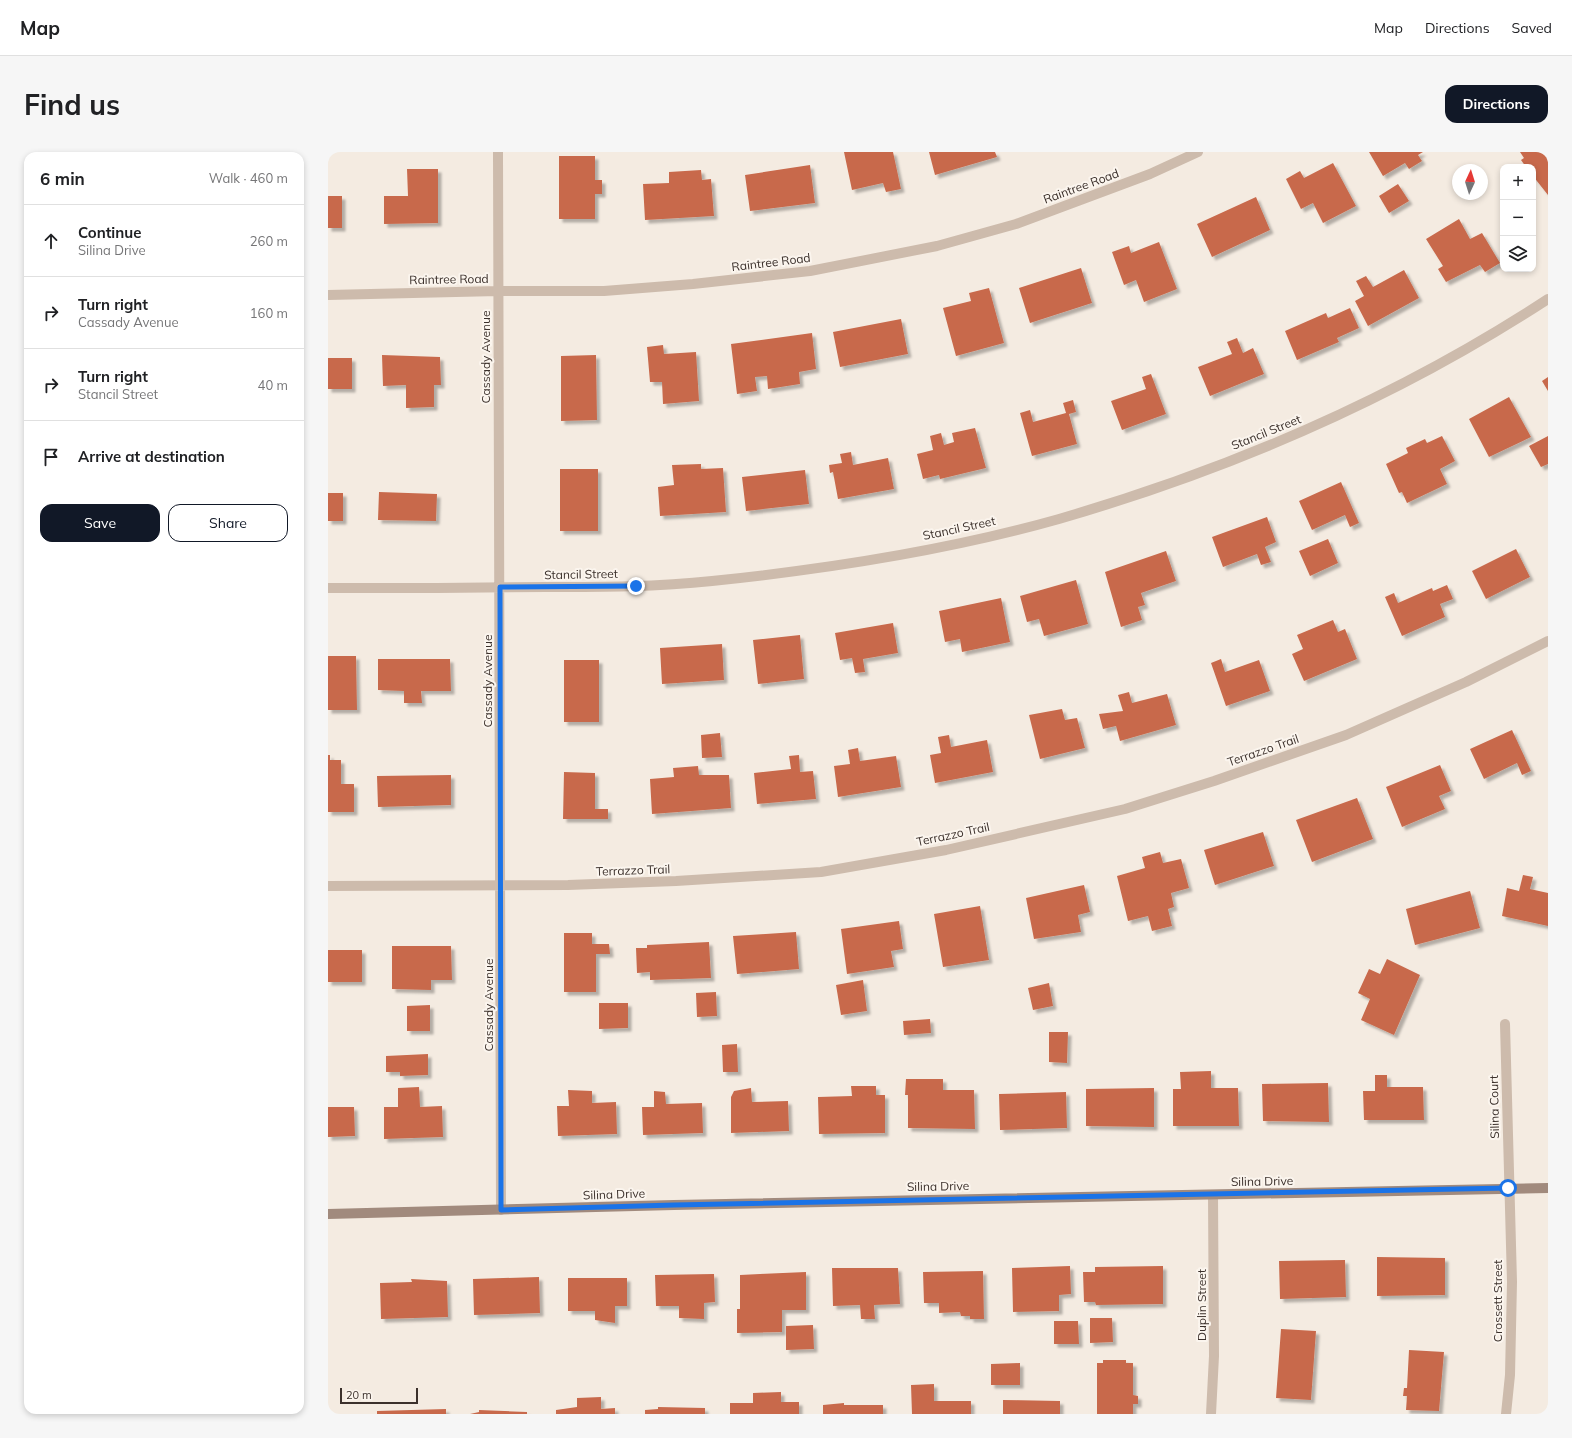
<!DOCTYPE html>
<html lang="en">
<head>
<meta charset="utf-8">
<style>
  :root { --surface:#fff; --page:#f6f6f6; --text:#202124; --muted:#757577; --line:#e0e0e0; --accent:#111827 }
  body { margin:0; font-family:Mulish,sans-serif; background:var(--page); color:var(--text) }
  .controls { position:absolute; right:12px; top:12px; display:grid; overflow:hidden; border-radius:8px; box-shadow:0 2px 6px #0003 }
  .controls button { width:36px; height:36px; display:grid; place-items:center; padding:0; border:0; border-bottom:1px solid var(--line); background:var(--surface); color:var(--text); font:20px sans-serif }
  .compass { position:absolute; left:1124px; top:12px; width:36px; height:36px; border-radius:50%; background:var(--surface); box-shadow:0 2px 6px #0003; rotate:4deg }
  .scale { position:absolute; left:12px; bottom:10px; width:78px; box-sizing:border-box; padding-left:4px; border:2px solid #3b302b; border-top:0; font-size:11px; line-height:14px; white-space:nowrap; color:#3b302b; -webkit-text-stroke:3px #fbf5ee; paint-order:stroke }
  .stop { position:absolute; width:12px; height:12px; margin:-9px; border:3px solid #1a73e8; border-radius:50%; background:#fff }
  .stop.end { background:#1a73e8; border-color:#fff; box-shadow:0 1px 4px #0008 }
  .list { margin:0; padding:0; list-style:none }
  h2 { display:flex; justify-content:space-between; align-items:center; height:52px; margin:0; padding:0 16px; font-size:17px }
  h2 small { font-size:13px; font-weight:400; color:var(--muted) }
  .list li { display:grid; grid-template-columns:26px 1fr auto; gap:12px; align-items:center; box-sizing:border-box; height:72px; padding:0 16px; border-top:1px solid var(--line) }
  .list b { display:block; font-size:15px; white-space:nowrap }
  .list p { margin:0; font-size:13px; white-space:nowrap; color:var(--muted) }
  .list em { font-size:13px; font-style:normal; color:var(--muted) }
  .actions { display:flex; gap:8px; padding:12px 16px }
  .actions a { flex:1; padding:9px 0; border:1px solid var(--accent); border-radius:12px; text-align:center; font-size:14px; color:var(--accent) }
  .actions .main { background:var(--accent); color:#fff }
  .icon { flex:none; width:22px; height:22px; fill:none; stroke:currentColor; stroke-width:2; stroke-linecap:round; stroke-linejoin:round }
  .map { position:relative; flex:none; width:1220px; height:1262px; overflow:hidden; border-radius:12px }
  header { display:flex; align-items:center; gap:24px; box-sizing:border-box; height:56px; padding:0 20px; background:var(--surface); border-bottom:1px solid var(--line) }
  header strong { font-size:19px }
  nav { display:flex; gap:22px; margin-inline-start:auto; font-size:14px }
  .intro { display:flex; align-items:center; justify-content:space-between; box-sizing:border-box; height:96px; padding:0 24px }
  h1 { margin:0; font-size:28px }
  .button { padding:10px 18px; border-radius:12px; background:var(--accent); color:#fff; font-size:14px; font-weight:700 }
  main { display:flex; gap:24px; padding:0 24px }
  aside { flex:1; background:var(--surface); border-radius:12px; box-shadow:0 2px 6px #0003 }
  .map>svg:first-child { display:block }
  .building { fill:#c8694b; filter:url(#shadow) }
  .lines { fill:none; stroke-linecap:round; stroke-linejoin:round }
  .street { stroke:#cdbbac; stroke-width:10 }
  .secondary { stroke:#a18a7d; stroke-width:10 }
  .route { stroke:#1a73e8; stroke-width:5 }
  .labels { text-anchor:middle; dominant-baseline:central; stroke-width:4; stroke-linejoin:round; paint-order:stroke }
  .street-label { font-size:12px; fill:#3b302b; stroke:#fbf5ee }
</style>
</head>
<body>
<header>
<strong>Map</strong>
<nav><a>Map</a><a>Directions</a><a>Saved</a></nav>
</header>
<div class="intro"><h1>Find us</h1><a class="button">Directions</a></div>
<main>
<aside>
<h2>6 min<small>Walk · 460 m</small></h2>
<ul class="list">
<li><svg class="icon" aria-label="ahead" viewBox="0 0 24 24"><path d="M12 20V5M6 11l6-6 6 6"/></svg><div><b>Continue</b><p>Silina Drive</p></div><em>260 m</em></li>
<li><svg class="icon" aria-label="right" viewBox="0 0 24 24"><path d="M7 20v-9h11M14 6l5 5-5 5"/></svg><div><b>Turn right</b><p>Cassady Avenue</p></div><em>160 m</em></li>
<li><svg class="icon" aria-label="right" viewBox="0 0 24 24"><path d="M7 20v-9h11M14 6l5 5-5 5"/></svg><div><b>Turn right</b><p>Stancil Street</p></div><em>40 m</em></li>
<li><svg class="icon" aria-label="arrive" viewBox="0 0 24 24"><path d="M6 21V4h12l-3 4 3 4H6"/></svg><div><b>Arrive at destination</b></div></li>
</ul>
<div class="actions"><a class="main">Save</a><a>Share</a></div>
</aside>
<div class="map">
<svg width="1220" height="1262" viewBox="0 0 1220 1262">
  <defs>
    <filter id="shadow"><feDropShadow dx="3.5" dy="3.5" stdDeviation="1" flood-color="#0004"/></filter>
  </defs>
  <rect width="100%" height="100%" fill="#f4ebe1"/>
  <path class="building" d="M516,0h49l8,37 -15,3 -3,-9 -31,7z
    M601,0h66l2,5 -62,18z
    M1041,0h54l-5,3 4,6 -13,8 -4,-6 -22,13z
    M1192,0h28v43l-15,-19v-9h-7l-5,-7 3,-2z
    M231,4h36v24h7v14h-7v25h-36z
    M1005,11l23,43 -33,17 -10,-20 -12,6 -15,-30 14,-8 4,7z
    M482,13l5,38 -65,8 -5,-36z
    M79,17h31v54l-54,1v-28h24z
    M373,18l1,10 9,-1 3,37 -69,4 -2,-36 26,-1v-11z
    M1070,32l11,17 -20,12 -10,-17z
    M0,44h14v32h-14z
    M928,45l14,33 -58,27 -15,-33z
    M1131,67l11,20 12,-6 18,30 -15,9 -5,-7 -34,17 -8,-13 5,-3 -17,-27z
    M831,90l18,47 -33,13 -8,-22 -12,5 -12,-33 17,-6 2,7z
    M753,116l11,35 -62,20 -11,-35z
    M1076,118l15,28 -51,28 -13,-25 9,-5 -8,-15 10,-5 7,11z
    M661,136l15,55 -48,13 -13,-48 28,-7 -2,-8z
    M1022,156l9,20 -22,10 2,4 -42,18 -12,-29 41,-18 2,5z
    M573,167l7,35 -68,13 -7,-35z
    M484,181l4,36 -17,3 1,12 -32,5 -1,-13 -12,1 2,14 -20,3 -6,-50z
    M909,186l6,15 10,-5 11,26 -54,22 -12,-29 34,-13 -5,-12z
    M335,193l1,9 32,-2 3,49 -36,3 -1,-22h-12l-3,-35z
    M54,203l58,2 1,28h-7v22l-28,1v-23l-23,1z
    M268,203l1,65 -36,1v-65z
    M0,206h24v31h-24z
    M823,222l15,40 -44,16 -11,-29 35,-12 -4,-12z
    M1220,225v14l-6,-10z
    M1181,245l22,40 -42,20 -20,-38z
    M745,248l3,12 -7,2 8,30 -45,12 -12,-43 10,-3 3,12 33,-9 -3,-10z
    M647,276l11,40 -46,11 -1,-4 -16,4 -6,-25 16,-4 -3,-14 11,-3 3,12 10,-3 -2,-9z
    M1114,284l13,25 -15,8 7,15 -40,19 -5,-11 -3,1 -13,-29 22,-11 -2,-5 19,-9 2,4z
    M1220,284v28l-7,3 -12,-21z
    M523,300l2,13 35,-7 6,31 -56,10 -5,-27 -3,1 -1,-8 13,-2 -2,-9z
    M373,312v5l22,-1 3,44 -66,4 -2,-29 16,-2 -2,-20z
    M232,317h38v62h-38z
    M477,318l4,34 -63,7 -4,-34z
    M1013,330l18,41 -9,4 -5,-12 -33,15 -13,-29z
    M51,340l58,2 -1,27 -58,-1z
    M0,341h15v28h-15z
    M939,365l9,25 -11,5 6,15 -10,3 -4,-11 -34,13 -11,-30z
    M1000,387l10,24 -28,13 -11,-25z
    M1188,397l14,28 -44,22 -14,-28z
    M838,399l10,30 -35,12 4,12 -7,2 4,13 -21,7 -16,-55z
    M748,428l12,44 -44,12 -5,-17 -12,3 -7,-26z
    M1119,433l6,14 -13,5 5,13 -43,19 -17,-39 9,-4 4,10 34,-15 1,3z
    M673,446l9,44 -48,10 -2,-13 -15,3 -6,-31z
    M1005,468l5,12 7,-3 12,30 -53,22 -12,-27 11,-5 -6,-14z
    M565,471l5,30 -35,6 2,13 -10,1 -3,-15 -12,2 -5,-27z
    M472,483l4,44 -46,5 -5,-44z
    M394,492l2,36 -62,4 -2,-36z
    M0,504h28l1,54h-29z
    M50,507h72l1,32h-30l1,12h-18v-12l-26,-1z
    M893,507l4,13 34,-12 11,31 -44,15 -15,-43z
    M236,508h35v62h-35z
    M801,540l3,11 35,-9 9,31 -56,16 -4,-15 -13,3 -4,-15 24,-3 -5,-16z
    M734,557l3,11 12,-2 8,30 -45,11 -11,-44z
    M1184,578l19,41 -9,4 -5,-12 -33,16 -14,-30z
    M392,581l2,24 -20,1 -1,-23z
    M621,583l2,12 36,-7 6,32 -58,11 -5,-28 11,-2 -3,-16z
    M530,596l2,13 36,-5 5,31 -63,10 -4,-31 16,-2 -2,-14z
    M0,603h2v5h11v24h13v28h-26z
    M471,603l1,17 13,-1 3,28 -59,5 -3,-31 37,-4 -2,-13z
    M1112,613l11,26 -12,5 6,13 -43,18 -16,-40z
    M370,614l1,9h30l2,33 -79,6 -2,-35 24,-2 -1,-9z
    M236,620l31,1v36h13v10h-45z
    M123,623v30l-73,2 -1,-31z
    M1029,646l16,41 -61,23 -16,-42z
    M935,680l11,34 -59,19 -11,-35z
    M832,700l3,11 18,-4 8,29 -18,5 3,14 -6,2 4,17 -20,5 -4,-15 -20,5 -11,-45 28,-8 -3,-11z
    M1195,723l10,2 -3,12 18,4v33l-46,-10 5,-28 12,3z
    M756,733l6,27 -12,3 3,17 -47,7 -8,-41z
    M1142,739l10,37 -65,17 -9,-36z
    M652,754l9,54 -46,7 -9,-53z
    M571,769l4,28 -12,2 3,16 -47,7 -6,-45z
    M468,780l3,37 -62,5 -4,-38z
    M236,781h28v11h17l1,10h-14v38h-32z
    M381,790l2,36 -61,2v-8l-13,1 -1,-25h11v-3z
    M64,794h59l1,34h-21v10l-39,-1z
    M0,798h34v32h-34z
    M1059,807l33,16 -26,60 -33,-15 9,-21 -12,-6 11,-24 11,5z
    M535,828l4,31 -26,4 -5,-30z
    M721,831l4,23 -20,4 -5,-22z
    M388,840l1,24 -20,1 -1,-24z
    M271,851h29v25l-29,1z
    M102,853v26h-23v-25z
    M602,867l1,14 -27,2 -1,-14z
    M721,880h19l-1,31 -18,-1z
    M409,892l1,28h-15l-1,-27z
    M100,902v21l-28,1v-4h-14v-16z
    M883,919v17h27l1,38h-66v-37h8l-1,-17z
    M1047,923h12v12h36l1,33h-60l-1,-29h12z
    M578,927h37v11h31l1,39 -67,-1v-33h-3z
    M1000,931l1,39 -66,-1 -1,-37z
    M523,934h25v9h9v38l-66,1 -1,-37 34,-1z
    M91,935l1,20 22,-1 1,31 -59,2v-32h14v-19z
    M423,936l1,14 36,-1 1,30 -58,2v-36l3,-6z
    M826,936v39l-68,-1v-37z
    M240,938l24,1v12l24,-1 1,32 -59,2 -1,-30h12z
    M326,939l11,1 1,12 36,-1 1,30 -60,2 -1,-28h12z
    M738,940l1,36 -67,2 -1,-36z
    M0,955h26l1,29 -27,1z
    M1049,1105l68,1v37l-68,1z
    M1017,1108l1,37 -66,2 -1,-38z
    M742,1114l1,28 -12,1v16l-46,1 -1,-44z
    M835,1114v38l-67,1 -1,-3h-11l-1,-30h12v-5z
    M504,1116h66l2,36 -26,1 1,14h-14l-1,-14 -27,1z
    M655,1119l1,48h-14v-3h-9l-1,-4 -21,1v-10h-15l-1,-31z
    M478,1120v38h-24v22l-45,1v-24h3v-34z
    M386,1122l1,28 -11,1v16l-25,-1v-12h-23l-1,-31z
    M211,1125l1,36 -66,2 -1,-36z
    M240,1126h59v28h-12v17l-20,-3v-9h-27z
    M83,1127l36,2 1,36 -67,2 -1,-36 32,-1z
    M762,1166h22l1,24 -23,1z
    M726,1169h24l1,23h-25z
    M485,1173l1,24 -28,1v-24z
    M953,1177l35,2 -5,69 -35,-2z
    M1081,1198l35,2 -5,59 -33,-1 1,-14h-4l1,-8h3z
    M775,1208h23v3h7v32l5,1v8h-5v10h-36v-51h6z
    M692,1211v22h-29v-21z
    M606,1232v17h37v13h-59l-1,-29z
    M453,1240v10h18v12h-69v-11h23v-10z
    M273,1245v12l14,-1v6h-59v-4l21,-3v-9z
    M675,1248l57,1v13h-57z
    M516,1251v2h39v9h-60v-9z
    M330,1255l47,1v6h-60v-4l13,-1z
    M118,1257v5h-69v-3z
    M151,1258l48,2v2h-57l9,-2z"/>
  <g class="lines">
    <path class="street" d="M170,0l3,1058
      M0,143l170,-4h106l89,-7 117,-13 127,-25 79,-22 134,-50 48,-22
      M0,436c73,0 145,0 218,-1 55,0 111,0 166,-6 116,-12 234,-30 347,-62 172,-50 339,-122 489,-220
      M0,734l240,-1 108,-4 145,-9 125,-22 179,-41 89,-28 132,-46 120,-53 82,-41
      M1177,872l7,258 -2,93 -4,39
      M883,1262l3,-58 -1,-161"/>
    <path class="secondary" d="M0,1062l346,-9 874,-17"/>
  </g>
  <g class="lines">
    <path class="route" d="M308,434l-136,1 1,623 173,-5 834,-17"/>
  </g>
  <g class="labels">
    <g class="street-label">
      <text transform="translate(753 34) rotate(-20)">Raintree Road</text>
      <text transform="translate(443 110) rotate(-7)">Raintree Road</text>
      <text transform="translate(121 127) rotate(-1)">Raintree Road</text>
      <text transform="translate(157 205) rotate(-90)">Cassady Avenue</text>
      <text transform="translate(938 280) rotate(-22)">Stancil Street</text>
      <text transform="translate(631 376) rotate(-12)">Stancil Street</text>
      <text transform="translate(253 422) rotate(-1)">Stancil Street</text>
      <text transform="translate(159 529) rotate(-90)">Cassady Avenue</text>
      <text transform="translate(935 598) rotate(-19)">Terrazzo Trail</text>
      <text transform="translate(625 682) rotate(-12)">Terrazzo Trail</text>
      <text transform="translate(305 718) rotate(-2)">Terrazzo Trail</text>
      <text transform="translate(160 853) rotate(-90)">Cassady Avenue</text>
      <text transform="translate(1166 955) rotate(-91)">Silina Court</text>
      <text transform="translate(934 1029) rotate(-1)">Silina Drive</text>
      <text transform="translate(610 1034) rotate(-1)">Silina Drive</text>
      <text transform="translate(286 1042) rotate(-2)">Silina Drive</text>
      <text transform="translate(1169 1149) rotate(-90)">Crossett Street</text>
      <text transform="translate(873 1153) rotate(-90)">Duplin Street</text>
    </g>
  </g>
</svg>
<div class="controls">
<button>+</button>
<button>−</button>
<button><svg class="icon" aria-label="layers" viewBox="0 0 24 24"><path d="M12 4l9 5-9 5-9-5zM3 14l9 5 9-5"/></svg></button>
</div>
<svg class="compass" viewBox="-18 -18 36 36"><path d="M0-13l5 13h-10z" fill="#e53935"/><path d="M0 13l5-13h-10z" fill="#757577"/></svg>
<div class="scale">20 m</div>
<div class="stop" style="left:1180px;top:1036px"></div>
<div class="stop end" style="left:308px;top:434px"></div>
</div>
</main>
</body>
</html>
